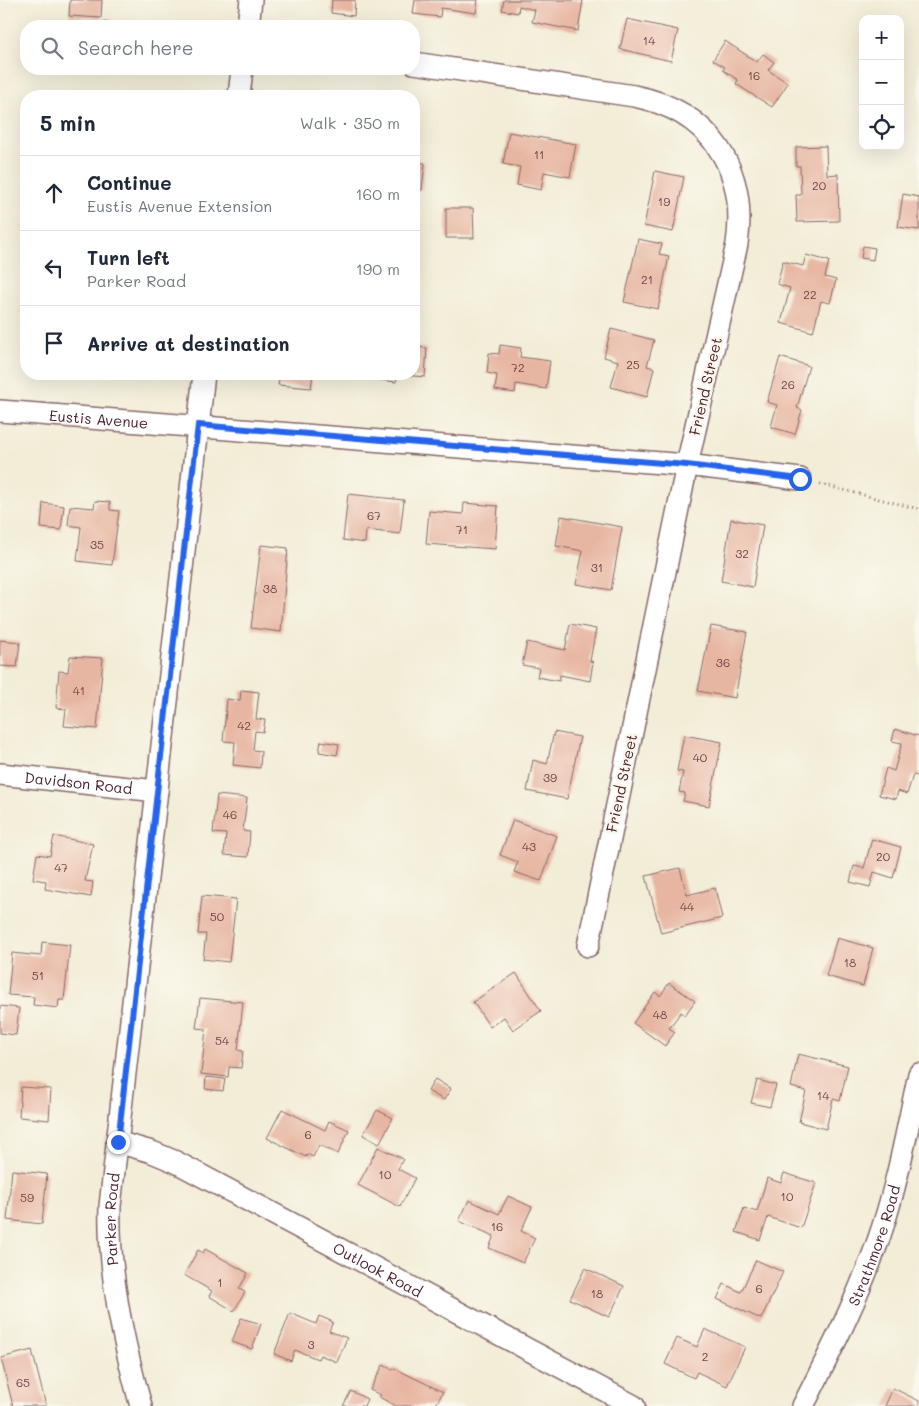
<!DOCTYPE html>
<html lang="en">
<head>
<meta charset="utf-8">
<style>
  :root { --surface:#fff; --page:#f6f6f7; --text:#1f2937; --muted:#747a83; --line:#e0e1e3 }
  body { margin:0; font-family:Mali,sans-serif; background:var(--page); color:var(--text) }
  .controls { position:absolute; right:15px; top:15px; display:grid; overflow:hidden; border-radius:10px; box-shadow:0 5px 20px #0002 }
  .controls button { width:45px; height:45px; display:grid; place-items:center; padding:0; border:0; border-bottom:1px solid var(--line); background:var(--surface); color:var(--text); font:25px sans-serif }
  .stop { position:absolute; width:15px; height:15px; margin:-11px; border:4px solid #2563eb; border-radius:50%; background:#fff }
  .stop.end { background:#2563eb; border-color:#fff; box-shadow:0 1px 5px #0008 }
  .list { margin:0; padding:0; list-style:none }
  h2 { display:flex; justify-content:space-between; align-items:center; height:65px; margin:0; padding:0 20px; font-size:21px }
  h2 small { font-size:16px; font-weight:400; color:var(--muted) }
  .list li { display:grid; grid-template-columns:32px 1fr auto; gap:15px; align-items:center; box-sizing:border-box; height:75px; padding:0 20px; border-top:1px solid var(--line) }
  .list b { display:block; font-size:19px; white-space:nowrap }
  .list p { margin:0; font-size:16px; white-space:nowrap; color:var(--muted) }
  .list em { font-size:16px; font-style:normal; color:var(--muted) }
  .icon { flex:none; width:28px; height:28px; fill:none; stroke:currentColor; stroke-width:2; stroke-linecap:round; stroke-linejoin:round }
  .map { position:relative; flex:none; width:919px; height:1406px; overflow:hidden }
  .search { position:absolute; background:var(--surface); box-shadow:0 5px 20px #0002; left:20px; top:20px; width:400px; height:55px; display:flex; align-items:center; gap:12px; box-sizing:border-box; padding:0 18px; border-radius:20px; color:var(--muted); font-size:19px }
  .panel { position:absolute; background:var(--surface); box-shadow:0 5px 20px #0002; left:20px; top:90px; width:400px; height:290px; border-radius:20px }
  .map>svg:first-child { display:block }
  .building { fill:#e7b6a2 }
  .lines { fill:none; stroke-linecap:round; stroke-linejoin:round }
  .street-casing { stroke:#856767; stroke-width:24 }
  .path { stroke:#856767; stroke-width:3; stroke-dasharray:1 4; stroke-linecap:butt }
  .street { stroke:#fff; stroke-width:21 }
  .route { stroke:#2563eb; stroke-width:6 }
  .labels { text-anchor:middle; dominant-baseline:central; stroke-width:5; stroke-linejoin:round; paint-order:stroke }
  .number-label { font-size:12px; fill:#714549 }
  .street-label { font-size:15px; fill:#4a1f2b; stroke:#fbf7ec }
</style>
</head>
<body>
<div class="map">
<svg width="919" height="1406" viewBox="0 0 919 1406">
  <rect width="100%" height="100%" fill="#fbf7ec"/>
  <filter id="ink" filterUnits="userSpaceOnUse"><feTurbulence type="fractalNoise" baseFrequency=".02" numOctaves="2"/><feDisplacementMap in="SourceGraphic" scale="10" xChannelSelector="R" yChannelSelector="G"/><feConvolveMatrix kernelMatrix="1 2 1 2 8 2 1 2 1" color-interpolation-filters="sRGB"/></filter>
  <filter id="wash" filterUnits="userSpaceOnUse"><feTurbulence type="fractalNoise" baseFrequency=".0096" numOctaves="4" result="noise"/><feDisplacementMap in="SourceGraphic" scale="20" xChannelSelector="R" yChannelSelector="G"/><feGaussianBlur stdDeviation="1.12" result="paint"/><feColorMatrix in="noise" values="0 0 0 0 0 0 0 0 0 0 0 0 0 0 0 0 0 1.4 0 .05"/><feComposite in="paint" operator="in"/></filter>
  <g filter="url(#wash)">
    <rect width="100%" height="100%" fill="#f2edd7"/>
    <g id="blocks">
      <path class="building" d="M70,0h32l-1,18 -32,-2z
        M332,0h23l-1,16 -23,-3z
        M415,0h63l-2,13 -35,-5 -1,9 -27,-3z
        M504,0h79l-5,31 -46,-9 3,-12 -16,-4 -1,7 -16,-3z
        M627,19l51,11 -7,31 -51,-12z
        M103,22l28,3v1h-28z
        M725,41l32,21 6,-8 11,8 -6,8 20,13 -16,24 -36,-23 2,-4 -15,-10 2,-3 -12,-7z
        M509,132l67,12 -6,33 -26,-5 -3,18 -24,-5 3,-18 -17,-3z
        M826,146l1,29 11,-1 1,47 -42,1 -1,-27h5l-1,-29h-4v-19z
        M414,162l11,1 -3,27 -8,-1z
        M655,171l29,6 -11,55 -29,-6z
        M903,194l16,3v33l-21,-3z
        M446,208h27l1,30h-28z
        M638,239l24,5 -3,10 10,2 -11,53 -34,-7z
        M863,246l12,2 -2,12 -12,-2z
        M806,255l23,6 -4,16 11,3 -6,23 -9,-2 -8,31 -32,-9 9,-35 -13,-4 6,-23 20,5z
        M611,329l43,11 -7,26 7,2 -7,29 -36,-10 7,-26 -14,-4z
        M500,345l21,3 -1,9 30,4 -4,28 -30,-5 -1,9 -20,-3 2,-15 -10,-2 2,-20 10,1z
        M414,347l13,1 -2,29 -23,-2v-1h12z
        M780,357l29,9 -12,42 5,2 -7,24 -24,-7 6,-22 -10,-3z
        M280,374h33l-2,14 -33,-3z
        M373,374h24l-1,8 -23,-3z
        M348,494l56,6 -4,34 -34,-4 -1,13 -22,-3z
        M95,501l15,1v8l9,1 -7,54 -35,-4 4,-34 -13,-2 2,-19 24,2z
        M43,503l21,3 -3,24 -20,-2z
        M464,503l34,3 -3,43 -69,-5 3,-33 34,3z
        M561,516l61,11 -11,63 -35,-6 7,-33 -27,-5z
        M731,519l32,6 -10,62 -32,-6z
        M261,545l27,3 -7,84 -30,-4z
        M570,624l26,5 -6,32 3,1 -3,19 -30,-6 -1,6 -22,-4 2,-9 -17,-3 5,-23 38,8z
        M711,626l36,6 -12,66 -37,-7z
        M0,640l20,2 -3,25 -17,-1z
        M70,656l33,2 -6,71 -33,-3 2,-17 -10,-1 3,-37 9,1z
        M241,690l18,2 -3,27 9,1 -2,12 -8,-1 -2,19 8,1 -1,17 -27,-3 2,-23 -12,-1 4,-42 13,2z
        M895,729l24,7v40l-6,-1 -6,19 -9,-3 -2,8 -17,-4 7,-27 8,3 8,-28 -10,-2z
        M554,732l26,5 -13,62 -40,-8 6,-31 14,4z
        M684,735l38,7 -13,64 -26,-5 2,-8 -6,-1 4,-20 -6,-1z
        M321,741l18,3 -2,11 -18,-3z
        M217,795l30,3 -4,33 7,1 -2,25 -24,-2 2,-21 -13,-1z
        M513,820l44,16 -16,45 -27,-9 4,-10 -18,-7z
        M54,836l39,8 -8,37 8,1 -2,15 -46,-8 1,-8 -13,-2 4,-25 13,2z
        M872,839l29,8 -8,31 -19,-6 -4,15 -20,-5 4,-16 10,2z
        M680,868l7,27 28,-7 7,30 -61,15 -15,-57z
        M202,896l34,3 -7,63 -26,-3 3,-25h-8z
        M837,938l36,10 -10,38 -37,-10z
        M42,942l28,3 -6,55h-5l-1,8 -25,-3 1,-8 -26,-2 4,-42 29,3z
        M516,973l25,38 -28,19 -9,-13 -14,10 -17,-25z
        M669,983l26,18 -10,14 -4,-3 -12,16 6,4 -10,14 -32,-23 22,-31 5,4z
        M200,998l43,4 -5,48 5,1 -2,17 -12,-1 -1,10 -27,-3 5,-45 -10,-1z
        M0,1006l19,2 -3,27 -16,-2z
        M798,1054l50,12 -8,35 -7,-2 -7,30 -27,-7 7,-31 -15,-4z
        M206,1077l19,2 -2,12 -18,-2z
        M435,1079l16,10 -7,11 -16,-9z
        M757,1080l19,5 -6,22 -19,-4z
        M21,1087l30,2 -2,31 -30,-3z
        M282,1109l43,21 4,-9 20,9 -11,24 -19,-9 -6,12 -6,-3 -1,3 -39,-19z
        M377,1110l16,8 -14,26 -16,-9z
        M378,1147l25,12 -5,10 17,9 -15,29 -42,-22z
        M12,1170l35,4 -5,50 -35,-4z
        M784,1173l32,10 -15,45 -33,-11 -8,23 -24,-8 8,-24 13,4 10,-34 14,5z
        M508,1196l24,11 -11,24 14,7 -12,25 -34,-15 5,-12 -35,-15 10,-21 30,14z
        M205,1249l43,24 -9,16 6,3 -11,19 -25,-15 3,-5 -28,-16 14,-25 5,3z
        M756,1260l27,12 -22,47 -44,-20 7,-15 17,8z
        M585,1268l39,18 -15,31 -39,-18z
        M290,1313l26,11 3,-8 14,6 -4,9 18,7 -10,24 -17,-7 -2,4 -23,-9 -4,11 -17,-7z
        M241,1318l20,6 -9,25 -20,-7z
        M705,1329l40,18 -18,39 -30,-14 -3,6 -29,-14 12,-26 20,9z
        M32,1350l14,56h-33l-12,-48z
        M383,1365l10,5 1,-2 49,24 -8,14h-39l-17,-9 2,-2 -11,-5z
        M893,1388l26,13v5h-34z
        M351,1391l16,8 -3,7h-21z"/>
    </g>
  </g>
  <g filter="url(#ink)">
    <use href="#blocks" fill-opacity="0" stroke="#856767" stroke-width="1"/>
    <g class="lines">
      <g class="street-casing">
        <g id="street">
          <path d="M248,26l3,-26"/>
          <path d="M414,63l220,33c76,15 114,73 103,148l-50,221 -99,481"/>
          <path d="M239,96l3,-27"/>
          <path id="s1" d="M0,411l687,54 113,14"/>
          <path id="s2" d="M0,774l157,17"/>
          <path id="s3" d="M117,1142l35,10 24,10 458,244"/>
          <path id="s4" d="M141,1406c-18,-65 -33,-133 -31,-200l94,-832"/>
          <path id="s5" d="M803,1406c30,-59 60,-118 80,-180 16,-50 25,-101 36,-152"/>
        </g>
      </g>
      <path class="path" d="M820,484l99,25"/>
      <use href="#street" class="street"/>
    </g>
  </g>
  <g class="lines" filter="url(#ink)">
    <path class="route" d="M118,1142l80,-717 489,40 113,14"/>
  </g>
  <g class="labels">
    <g class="number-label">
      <text x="649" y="40">14</text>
      <text x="754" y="75">16</text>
      <text x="539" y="154">11</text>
      <text x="819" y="185">20</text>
      <text x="664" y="201">19</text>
      <text x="647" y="279">21</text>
      <text x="810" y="294">22</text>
      <text x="633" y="364">25</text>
      <text x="518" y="367">72</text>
      <text x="788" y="384">26</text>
      <text x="374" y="515">67</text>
      <text x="462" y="529">71</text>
      <text x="97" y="544">35</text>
      <text x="742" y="553">32</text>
      <text x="597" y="567">31</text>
      <text x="270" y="588">38</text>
      <text x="723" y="662">36</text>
      <text x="79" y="690">41</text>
      <text x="244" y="725">42</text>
      <text x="700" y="757">40</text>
      <text x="550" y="777">39</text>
      <text x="230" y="814">46</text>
      <text x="529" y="846">43</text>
      <text x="883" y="856">20</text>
      <text x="61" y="867">47</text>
      <text x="687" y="906">44</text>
      <text x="217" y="916">50</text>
      <text x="850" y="962">18</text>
      <text x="38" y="975">51</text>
      <text x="660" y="1014">48</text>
      <text x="222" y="1040">54</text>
      <text x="823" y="1095">14</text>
      <text x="308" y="1134">6</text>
      <text x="385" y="1174">10</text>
      <text x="787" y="1196">10</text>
      <text x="27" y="1197">59</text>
      <text x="497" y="1226">16</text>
      <text x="220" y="1282">1</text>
      <text x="759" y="1288">6</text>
      <text x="597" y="1293">18</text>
      <text x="311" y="1344">3</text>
      <text x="705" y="1356">2</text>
      <text x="23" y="1382">65</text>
    </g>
    <g class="street-label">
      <text transform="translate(705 386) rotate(-77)">Friend Street</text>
      <text stroke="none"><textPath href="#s1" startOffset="99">Eustis Avenue</textPath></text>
      <text stroke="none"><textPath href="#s2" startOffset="79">Davidson Road</textPath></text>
      <text transform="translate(621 783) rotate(-78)">Friend Street</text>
      <text stroke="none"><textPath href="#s4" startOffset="190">Parker Road</textPath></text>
      <text stroke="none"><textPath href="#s5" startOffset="176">Strathmore Road</textPath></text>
      <text stroke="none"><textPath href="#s3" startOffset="291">Outlook Road</textPath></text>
    </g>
  </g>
</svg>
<div class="controls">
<button>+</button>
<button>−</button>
<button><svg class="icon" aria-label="locate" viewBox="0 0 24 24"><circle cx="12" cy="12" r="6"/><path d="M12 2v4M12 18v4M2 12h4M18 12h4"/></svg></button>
</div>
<div class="stop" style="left:800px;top:479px"></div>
<div class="stop end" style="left:118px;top:1142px"></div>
<div class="search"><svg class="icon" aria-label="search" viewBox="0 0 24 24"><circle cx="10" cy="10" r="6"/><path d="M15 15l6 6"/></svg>Search here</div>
<section class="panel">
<h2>5 min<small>Walk · 350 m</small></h2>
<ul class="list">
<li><svg class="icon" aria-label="ahead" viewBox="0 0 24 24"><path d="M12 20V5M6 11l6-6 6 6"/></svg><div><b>Continue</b><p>Eustis Avenue Extension</p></div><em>160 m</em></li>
<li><svg class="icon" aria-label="left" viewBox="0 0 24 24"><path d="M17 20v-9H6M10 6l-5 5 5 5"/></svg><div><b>Turn left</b><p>Parker Road</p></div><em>190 m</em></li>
<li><svg class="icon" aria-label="arrive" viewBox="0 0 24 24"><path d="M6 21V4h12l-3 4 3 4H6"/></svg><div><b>Arrive at destination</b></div></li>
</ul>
</section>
</div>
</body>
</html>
